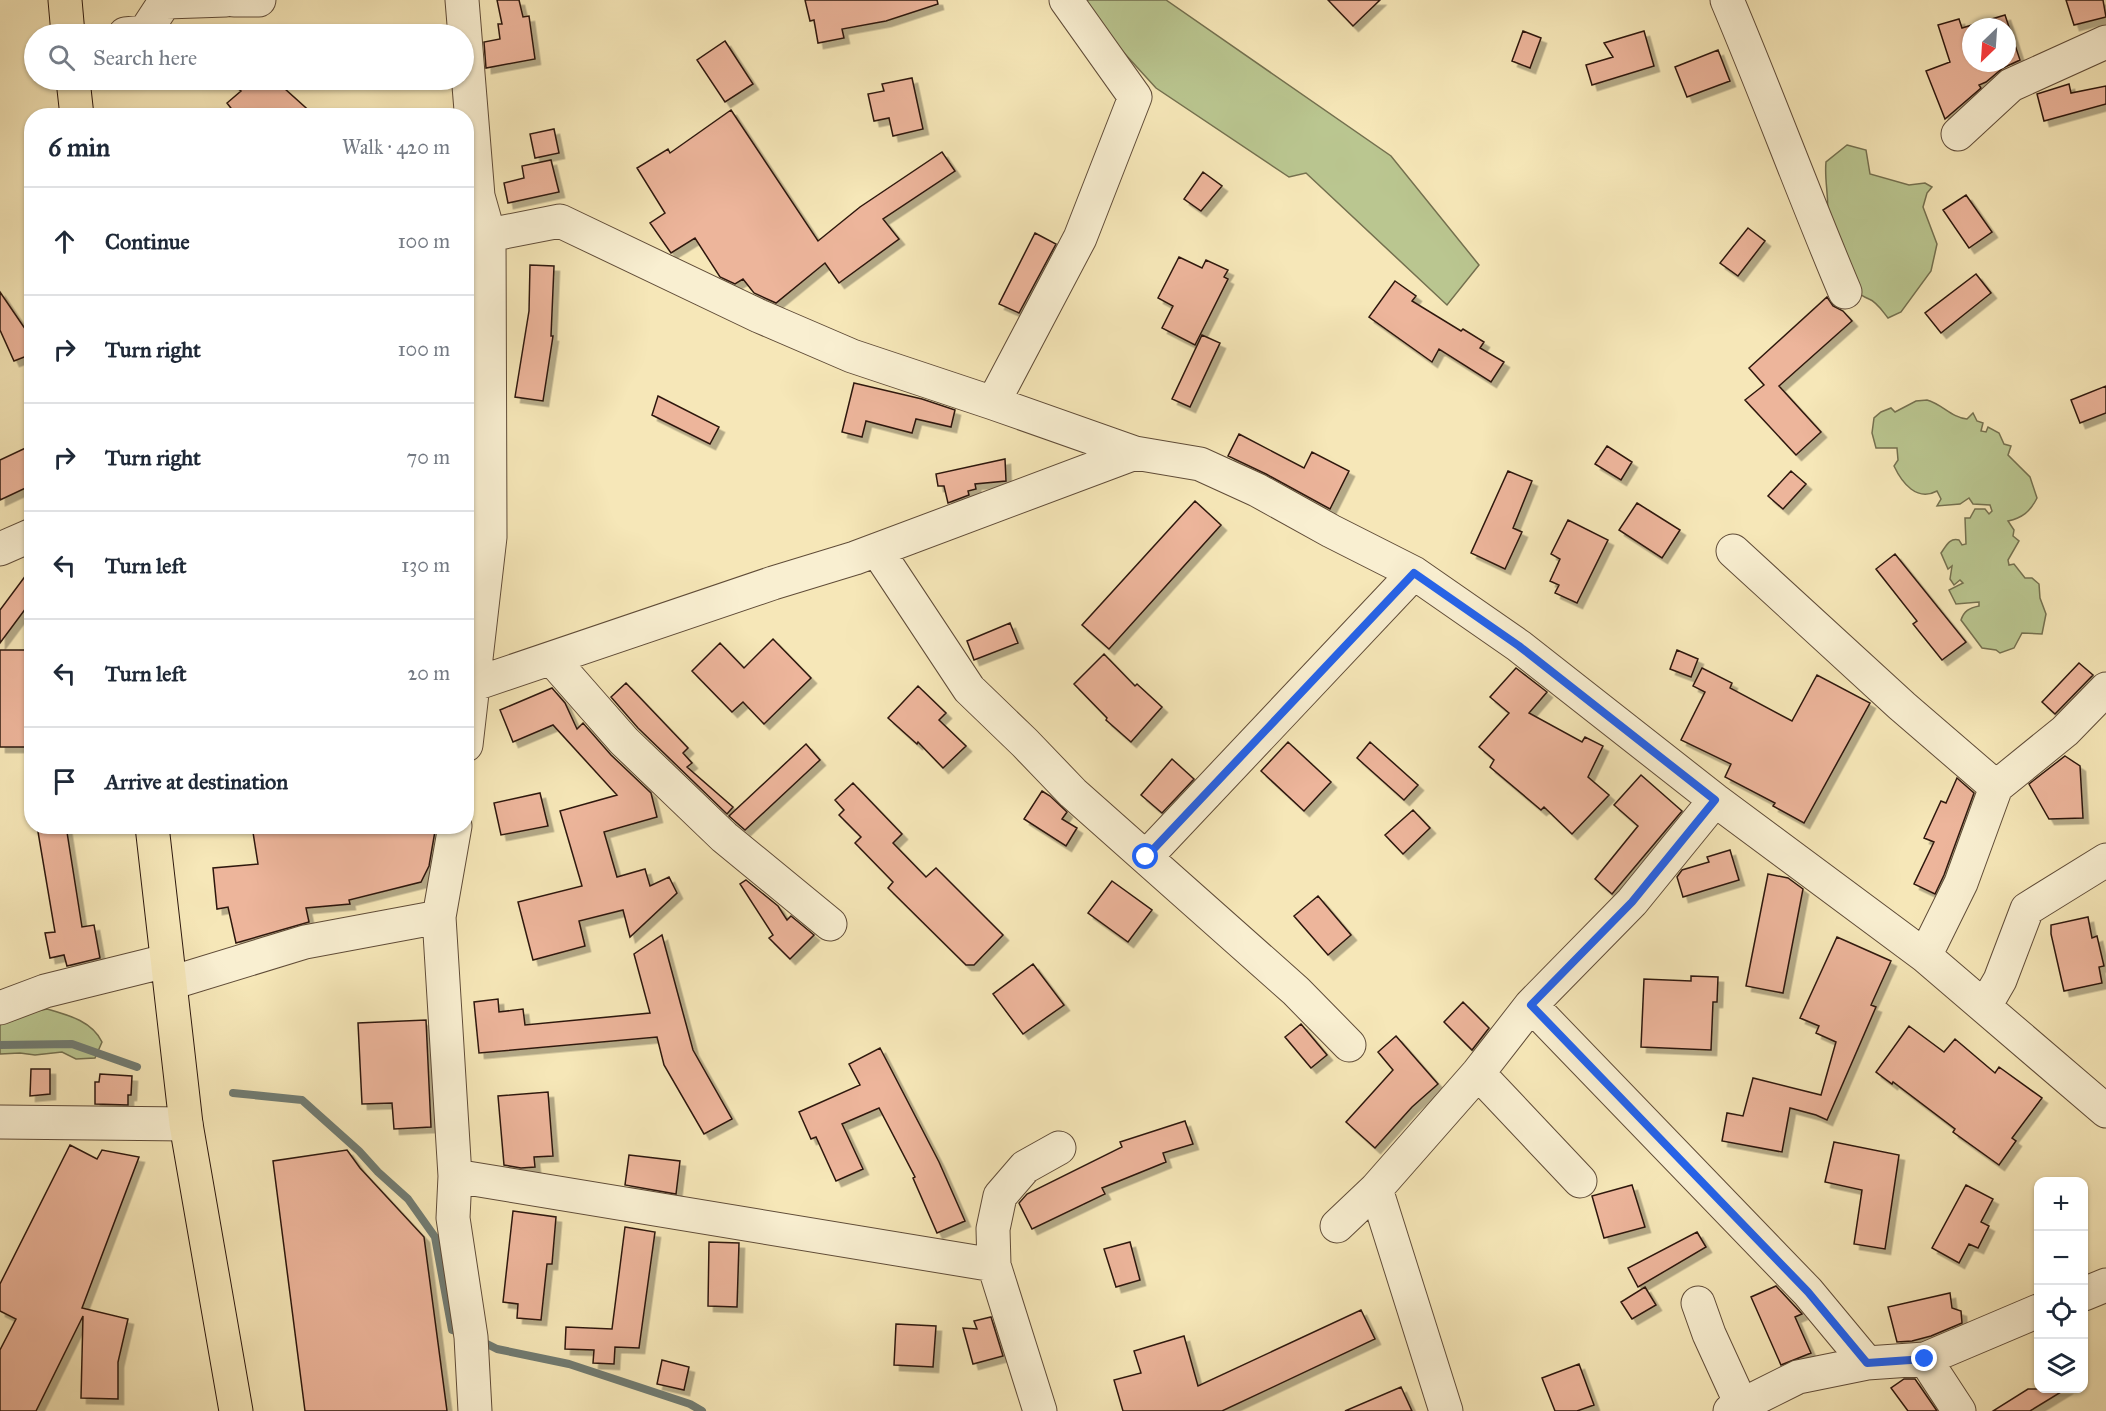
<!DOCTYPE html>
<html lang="en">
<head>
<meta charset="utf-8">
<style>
  :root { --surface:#fff; --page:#f6f6f7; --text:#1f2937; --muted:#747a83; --line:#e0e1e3 }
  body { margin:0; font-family:"IM FELL Great Primer",serif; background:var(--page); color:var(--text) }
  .controls { position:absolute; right:18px; bottom:18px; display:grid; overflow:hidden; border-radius:12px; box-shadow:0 2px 4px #0004 }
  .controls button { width:54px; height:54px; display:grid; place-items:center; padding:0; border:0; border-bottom:2px solid var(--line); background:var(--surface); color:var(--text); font:30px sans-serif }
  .compass { position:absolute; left:1962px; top:18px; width:54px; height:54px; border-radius:50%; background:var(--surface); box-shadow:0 2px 4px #0004; rotate:205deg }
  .stop { position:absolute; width:18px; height:18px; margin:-14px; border:4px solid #2563eb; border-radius:50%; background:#fff }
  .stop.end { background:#2563eb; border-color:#fff; box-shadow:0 2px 6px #0008 }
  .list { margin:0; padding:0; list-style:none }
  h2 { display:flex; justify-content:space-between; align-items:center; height:78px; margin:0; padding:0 24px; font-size:26px }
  h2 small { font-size:20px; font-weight:400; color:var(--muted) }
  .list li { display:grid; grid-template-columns:39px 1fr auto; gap:18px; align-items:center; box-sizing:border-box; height:108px; padding:0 24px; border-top:2px solid var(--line) }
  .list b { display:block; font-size:22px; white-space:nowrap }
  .list em { font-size:20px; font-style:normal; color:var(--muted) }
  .icon { flex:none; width:33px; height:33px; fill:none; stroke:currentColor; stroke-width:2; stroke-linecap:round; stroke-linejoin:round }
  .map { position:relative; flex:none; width:2106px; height:1411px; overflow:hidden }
  .search { position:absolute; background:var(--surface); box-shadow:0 2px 4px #0004; left:24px; top:24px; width:450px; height:66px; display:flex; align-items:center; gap:15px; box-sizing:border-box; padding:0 21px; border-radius:33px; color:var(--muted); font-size:22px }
  .panel { position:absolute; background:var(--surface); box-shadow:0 2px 4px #0004; left:24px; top:108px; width:450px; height:726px; border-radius:24px }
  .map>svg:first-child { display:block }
  .green { fill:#bac690; stroke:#74704f; stroke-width:1.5 }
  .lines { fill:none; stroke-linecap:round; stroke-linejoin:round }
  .stream { stroke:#717c73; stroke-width:8 }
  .building { fill:#edb59b; stroke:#2e190e; stroke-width:1.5; fill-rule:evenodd; filter:url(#shadow) }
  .minor-casing { stroke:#604c38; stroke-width:35 }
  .major-casing { stroke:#2e190e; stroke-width:35 }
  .minor { stroke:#f9efd1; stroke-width:33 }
  .major { stroke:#f6e7b8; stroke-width:33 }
  .route { stroke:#2563eb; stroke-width:8 }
</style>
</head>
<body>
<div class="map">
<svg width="2106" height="1411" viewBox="0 0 2106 1411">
  <defs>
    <filter id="shadow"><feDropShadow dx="5.5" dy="5.5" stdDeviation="0" flood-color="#0004"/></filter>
  </defs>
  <rect width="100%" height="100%" fill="#f6e7b8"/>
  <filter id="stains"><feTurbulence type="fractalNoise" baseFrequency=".00333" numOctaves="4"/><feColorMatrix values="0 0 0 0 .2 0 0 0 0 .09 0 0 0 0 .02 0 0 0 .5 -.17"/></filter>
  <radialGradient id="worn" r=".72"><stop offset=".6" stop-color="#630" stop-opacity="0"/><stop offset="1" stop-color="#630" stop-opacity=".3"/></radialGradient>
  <path class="green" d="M1086,0h80l225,156 88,109 -32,40 -141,-132 -17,4 -133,-89 -41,-45z
    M1847,145l19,5 4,24 39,11 16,-2 7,4 -5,6 -4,14 14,37 -6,27 -30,41 -13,6c-5,-6 -11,-16 -19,-19 -6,-3 -8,-3 -13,-8l-29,-72c3,-19 -3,-38 -1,-57z
    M1927,400c15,4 25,18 40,19l6,-6 4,8 6,2 -2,8 5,1 2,-5 11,6 5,11 7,2 -3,9 22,22 7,21c-7,14 -15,20 -29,23l6,9 -1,6 6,5 -11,19 1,5 5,-1 11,14h7l7,6 1,14 6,16 -4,20 -20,-1 -8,15 -14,5 -4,-3 -14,-2 -21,-28c3,-9 8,-12 18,-14v-4l-23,2 -7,-14 14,-7 -3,-3 -6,5 -4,-6 2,-13 -4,3 -7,-16c5,-7 9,-16 18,-13l3,5 4,-1 -1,-26h5l5,-9h10l4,5 3,-3 -2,-6 -17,-1 -4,-6 -9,6 -23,2 4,-7 -4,-8c-20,11 -35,-8 -43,-25l4,-6 -1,-12h-21l-4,-15 2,-15 7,-6 10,-4 4,4 21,-11z
    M47,1009c21,6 45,12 55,33l-7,16 -19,1 -14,-7 -27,3 -15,-2 -20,1v-31l27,-10z"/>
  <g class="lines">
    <path class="stream" d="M0,1045l72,-1 65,23
      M233,1093l69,7 57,51 19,21 30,27 27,38 17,93 10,3
      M481,1341l16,8 72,15 121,40 12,7"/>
  </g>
  <path class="building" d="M497,0h22l4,17 6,-1 6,43 -49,9 -2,-26 16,-3 -2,-15h4z
    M805,0h132l1,4 -52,17 -44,8 2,9 -26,5 -4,-23 -4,1z
    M1328,0h52l-27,26z
    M2066,0h37l3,17 -32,8z
    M2005,15l15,45 -17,8 -17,14 -7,3 2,3 -36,31 -19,-48 24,-9 -12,-37 21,-6 3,9zM1971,27h36v36h-36z
    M1523,31l18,7 -11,30 -18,-7z
    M1644,31l10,35 -62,19 -6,-20 27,-8 -9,-14z
    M725,41l28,43 -28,18 -28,-42z
    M1718,50l12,31 -43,16 -12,-30z
    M912,78l11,51 -30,7 -4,-18 -15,3 -6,-27 16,-3 -2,-7z
    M228,80h47l40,36h-78l-10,-13 14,-12z
    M2069,84l2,9 35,-7v18l-62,17 -7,-27z
    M731,110l87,131 42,-34 82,-55 13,19 -72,48 16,20 -60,44 -14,-20 -49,40 -22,-10 -11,-14 -8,5 -15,-7 -25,-39 -24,15 -21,-30 15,-10 -28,-45 31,-19 2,4z
    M554,129l5,24 -24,5 -5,-24z
    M551,160l8,32 -51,11 -4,-20 20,-5 -2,-12z
    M1203,172l19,14 -21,25 -17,-12z
    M1966,195l26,37 -23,16 -26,-38z
    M1748,228l17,13 -27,35 -18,-13z
    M1035,233l21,11 -37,69 -20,-9z
    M1179,257l23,11 4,-8 22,10 -4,7 4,2 -33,66 -33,-17 11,-22 -15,-8z
    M530,265l24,1 -3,70h2l-10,65 -28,-4 14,-86z
    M1976,274l15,19 -50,40 -16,-20z
    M1395,281l21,15 -4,5 49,30 2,-2 21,13 -4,6 24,14 -13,20 -52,-33 -7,13 -63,-45z
    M0,292l32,47v15l-18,7 -14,-31z
    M1827,297l6,9 10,5 9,10 -73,65 42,46 -25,23 -51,-55 19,-15 -15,-17z
    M1202,335l18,8 -30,64 -18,-8z
    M854,383l68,16 33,11 -4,17 -35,-8 -4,14 -46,-12 -4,16 -20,-5z
    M2106,386v27l-26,10 -9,-23z
    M658,396l61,31 -9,17 -58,-29z
    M1239,434l65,34 8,-16 37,19 -19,38 -64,-35 -38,-18z
    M32,445v40l-32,15v-40z
    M1607,446l25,16 -11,18 -26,-16z
    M1005,459l1,22 -31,3 1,5 -8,2 1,4 -21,8 -4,-17h-6l-2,-12z
    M1508,471l24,10 -19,47 9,4 -17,37 -34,-16z
    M1791,471l15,13 -23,25 -15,-13z
    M1195,501l26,24 -112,124 -27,-24z
    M1637,503l43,27 -18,28 -43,-28z
    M1568,520l40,20 -31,63 -22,-10 4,-8 -9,-4 10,-22 -9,-5z
    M1895,554l71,88 -24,18 -29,-36 4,-3 -41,-52z
    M32,567v33l-32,43v-33z
    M1010,623l8,20 -44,17 -7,-19z
    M773,639l38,39 -47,46 -21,-22 -11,10 -40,-41 28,-28 24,25z
    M0,650h32v97h-32z
    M1677,650l21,9 -7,18 -21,-8z
    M1104,654l31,32 2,-2 25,23 -31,35 -25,-22 1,-2 -33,-34z
    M2079,663l14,12 -38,39 -13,-12z
    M1516,668l31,24 -18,21 53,29 3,-5 18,9 -15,31 21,18 -37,39 -28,-27 -3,3 -51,-43 4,-7 -15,-13 30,-34 -19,-16z
    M1702,668l30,15 -2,5 62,33 25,-46 53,28 -66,120 -31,-17 2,-3 -50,-26 6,-13 -50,-24 24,-48 -12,-6z
    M626,683l62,65 -5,5 9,10 -5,4 46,40 -6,7 -89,-86 -27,-31z
    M918,686l28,27 -7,7 27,26 -23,22 -25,-26 -1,2 -29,-26z
    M552,688l13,15 12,26 6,-6 28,32 40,38 6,24 -53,15 13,45 28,-8 5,17 19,-9 8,16 -47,44 -7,-27 -44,11 6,25 -52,14 -15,-58 64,-16 -22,-75 57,-16 -64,-70 -40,17 -13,-32z
    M1288,742l43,40 -27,29 -43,-40z
    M1370,742l48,43 -14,15 -47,-42z
    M806,744l14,16 -75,70 -16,-14z
    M2065,756l15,10 3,52 -34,1 -20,-35z
    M1172,759l22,20 -32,34 -21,-18z
    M1641,775l41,36 -70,83 -17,-15 43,-53 -24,-21z
    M1957,778l17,15 -30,82 -9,19 -21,-10 20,-42 -10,-4 17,-37 5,2z
    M853,783l49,51 -9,9 33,34 10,-9 67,67 -29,30h-8l-78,-77 5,-6 -38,-39 6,-6 -22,-22 5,-5 -9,-10z
    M1042,791l8,5 17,16 -5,7 15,9 -11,18 -42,-27z
    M540,793l8,33 -47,9 -7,-32z
    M1413,810l17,18 -27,26 -18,-19z
    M37,826h29l16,101 12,-2 6,33 -33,8 -3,-11 -14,3 -5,-25 10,-1z
    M252,826h183v5l-6,35 -8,16 -72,18 1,4 -44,4 3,14 -73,21 -8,-36 -11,2 -4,-41 45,-4z
    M1730,850l9,30 -56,17 -6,-20 5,-7 27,-8 -2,-5z
    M1768,874l20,4 15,11 -20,104 -37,-7z
    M746,880l32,26 9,14 4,-4 23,19 -24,24 -21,-21 4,-3 -33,-51z
    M1112,881l40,29 -24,32 -40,-29z
    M1318,896l33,39 -23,20 -34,-39z
    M2088,917l4,21 5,-2 7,30 -5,1 3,16 -38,8 -13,-57v-9z
    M662,935l31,115 39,69 -28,15 -40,-69 -7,-28 -178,16 -5,-51 24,-3 1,13 24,-3 2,16 125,-12 -16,-59z
    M1837,937l54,24 -20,44 5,2 -49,113 -11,-5 -26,-7 -8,44 -60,-11 5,-28 16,3 10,-38 68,17 15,-53 -20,-9 3,-7 -19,-8z
    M1033,964l31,41 -41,29 -30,-40z
    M1691,976l27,1 -1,25h-4l-2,48 -70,-3 3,-68 47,2z
    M1463,1002l26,26 -17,22 -28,-28z
    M426,1020l5,107 -37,2 -2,-26 -30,1 -4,-81z
    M1301,1024l26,31 -16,13 -26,-31z
    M1909,1026l35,26 11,-13 40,34 4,-6 43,31 -30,40 4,3 -17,24 -46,-33 2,-3 -62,-47 -1,2 -16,-12z
    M1396,1036l42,48 -26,23 -37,41 -29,-26 47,-52 -15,-18z
    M880,1048l59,114 26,59 -28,12 -24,-55 2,-1 -36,-69 -37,16 21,45 -27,12 -20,-44 -5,2 -12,-27 61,-27 -11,-21z
    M31,1069h19v25l-20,2z
    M100,1074l32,2 -1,19h-3v10l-33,-1v-22h4z
    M548,1092l5,64 -19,1 1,10 -14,1 -17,-3 -6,-69z
    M1185,1121l8,23 -30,9 3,9 -64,26 3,6 -73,35 -13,-26 8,-9 95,-47 -2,-5z
    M1834,1142l65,13 -14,94 -31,-5 8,-54 -37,-8z
    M70,1145l27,14 5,-9 37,7 -57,151 46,11 -10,43v37l-37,-1 2,-82 -47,95h-36v-61l16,-31 -16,-8v-27z
    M347,1150l13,18 64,69 23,174h-142l-32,-250z
    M629,1155l51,6 -4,33 -51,-9z
    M1632,1185l13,42 -41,11 -12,-42z
    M1966,1185l27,14 -12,23 8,4 -11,22 -9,-4 -10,19 -27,-15z
    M513,1211l43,6 -4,47h-5l-6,56 -24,-2 1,-14 -15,-2z
    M625,1227l30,5 -16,116 -24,-1 -1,17 -21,-1 1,-13 -29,-1 1,-22 46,2z
    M1697,1232l9,15 -68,40 -10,-19z
    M709,1242l30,1 -2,64 -29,-1z
    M1130,1242l10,38 -24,7 -12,-38z
    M1776,1286l26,28 -7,3 16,36 -30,12 -30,-68z
    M1645,1287l11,18 -24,14 -11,-17z
    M1950,1293l2,15 9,3 1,12 -31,13 -19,5 -15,1 -9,-35z
    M1361,1310l14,29 -153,72h-99l-9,-31 27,-7 -7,-22 50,-15 14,50z
    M991,1317l12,39 -30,8 -10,-36 14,1 -3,-8z
    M896,1324l40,2 -3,41 -39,-2z
    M662,1360l27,7 -5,23 -27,-6z
    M1579,1364l15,41 -17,6h-22l-13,-33z
    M1904,1379h11l22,32h-29l-17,-23z
    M1401,1387l11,24h-67z
    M2028,1389h38l-36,22h-37z"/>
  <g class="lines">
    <g class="minor-casing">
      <path id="minor" d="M234,0h25
        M462,0l16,196 11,39 1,302 -24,208
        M1727,0c41,97 77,195 118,292
        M166,2l60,-2
        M125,34l20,-2 21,-32
        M1958,134l53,-49 95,-43
        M489,235l71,-14 199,95 93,40 141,47 142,50 65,11 57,26 74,41 83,42 105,73 196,154 210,156 181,155
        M993,403l87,-165 55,-141 -69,-97
        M0,549l32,-14
        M877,550l92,139 56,54 48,50 223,198 53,54
        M1733,551l169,155 94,81
        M552,659l72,82 100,96 106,87
        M475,684l298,-101 82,-25 280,-105
        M1146,857l268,-284
        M439,917l16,259 539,89
        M1925,956l36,-73 35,-96 69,-56 41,-42
        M171,983l134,-41 134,-25 16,-91
        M1531,1005l277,287 59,71
        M1985,1006l15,-26 27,-71 79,-49
        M0,1008l45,-17 121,-30
        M1478,1073l102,108
        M0,1122l186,2
        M455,1176l-2,42 18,119 4,74
        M1376,1189l70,222
        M1337,1226l39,-37 102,-116 53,-68 101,-103 83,-102
        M2084,1294l22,-9
        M1698,1303l11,31 32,70
        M1925,1359l34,52
        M1040,1411l-46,-146 -1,-36 7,-33 25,-29 34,-19
        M1730,1411l68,-34 69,-14 58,-4 113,-48"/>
    </g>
    <g class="major-casing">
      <path id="major" d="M65,0l3,34
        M73,80l4,36
        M152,826l34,298 50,287"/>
    </g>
    <use href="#minor" class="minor"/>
    <use href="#major" class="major"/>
  </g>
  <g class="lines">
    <path class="route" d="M1146,857l268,-284 105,73 196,154 -83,102 -101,103 277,287 59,71 58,-4"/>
  </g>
  <rect width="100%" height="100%" filter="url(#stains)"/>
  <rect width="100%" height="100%" fill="url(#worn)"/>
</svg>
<div class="controls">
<button>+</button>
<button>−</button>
<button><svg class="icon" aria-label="locate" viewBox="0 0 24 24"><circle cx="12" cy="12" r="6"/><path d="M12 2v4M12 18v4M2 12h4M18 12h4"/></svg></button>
<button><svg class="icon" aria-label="layers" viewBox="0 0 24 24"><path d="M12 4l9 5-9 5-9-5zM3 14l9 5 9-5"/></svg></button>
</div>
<svg class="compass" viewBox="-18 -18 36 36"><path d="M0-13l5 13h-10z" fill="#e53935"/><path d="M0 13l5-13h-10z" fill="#747a83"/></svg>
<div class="stop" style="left:1146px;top:857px"></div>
<div class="stop end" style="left:1925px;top:1359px"></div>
<div class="search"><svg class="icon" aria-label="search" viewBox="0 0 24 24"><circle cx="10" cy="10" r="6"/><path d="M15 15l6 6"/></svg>Search here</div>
<section class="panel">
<h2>6 min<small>Walk · 420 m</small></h2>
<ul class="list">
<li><svg class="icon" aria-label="ahead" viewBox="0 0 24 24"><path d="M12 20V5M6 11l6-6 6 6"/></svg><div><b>Continue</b></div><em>100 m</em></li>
<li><svg class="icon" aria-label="right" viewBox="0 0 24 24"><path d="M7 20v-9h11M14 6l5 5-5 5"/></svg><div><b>Turn right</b></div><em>100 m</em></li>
<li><svg class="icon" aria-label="right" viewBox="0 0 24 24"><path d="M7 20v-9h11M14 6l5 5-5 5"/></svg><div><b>Turn right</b></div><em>70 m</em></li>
<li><svg class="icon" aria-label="left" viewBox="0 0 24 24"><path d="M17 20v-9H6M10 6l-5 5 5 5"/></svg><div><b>Turn left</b></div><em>130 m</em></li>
<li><svg class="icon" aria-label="left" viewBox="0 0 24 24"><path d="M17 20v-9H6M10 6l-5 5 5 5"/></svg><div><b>Turn left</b></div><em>20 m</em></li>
<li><svg class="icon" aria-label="arrive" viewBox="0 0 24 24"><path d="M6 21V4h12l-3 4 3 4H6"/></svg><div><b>Arrive at destination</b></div></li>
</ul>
</section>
</div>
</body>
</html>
